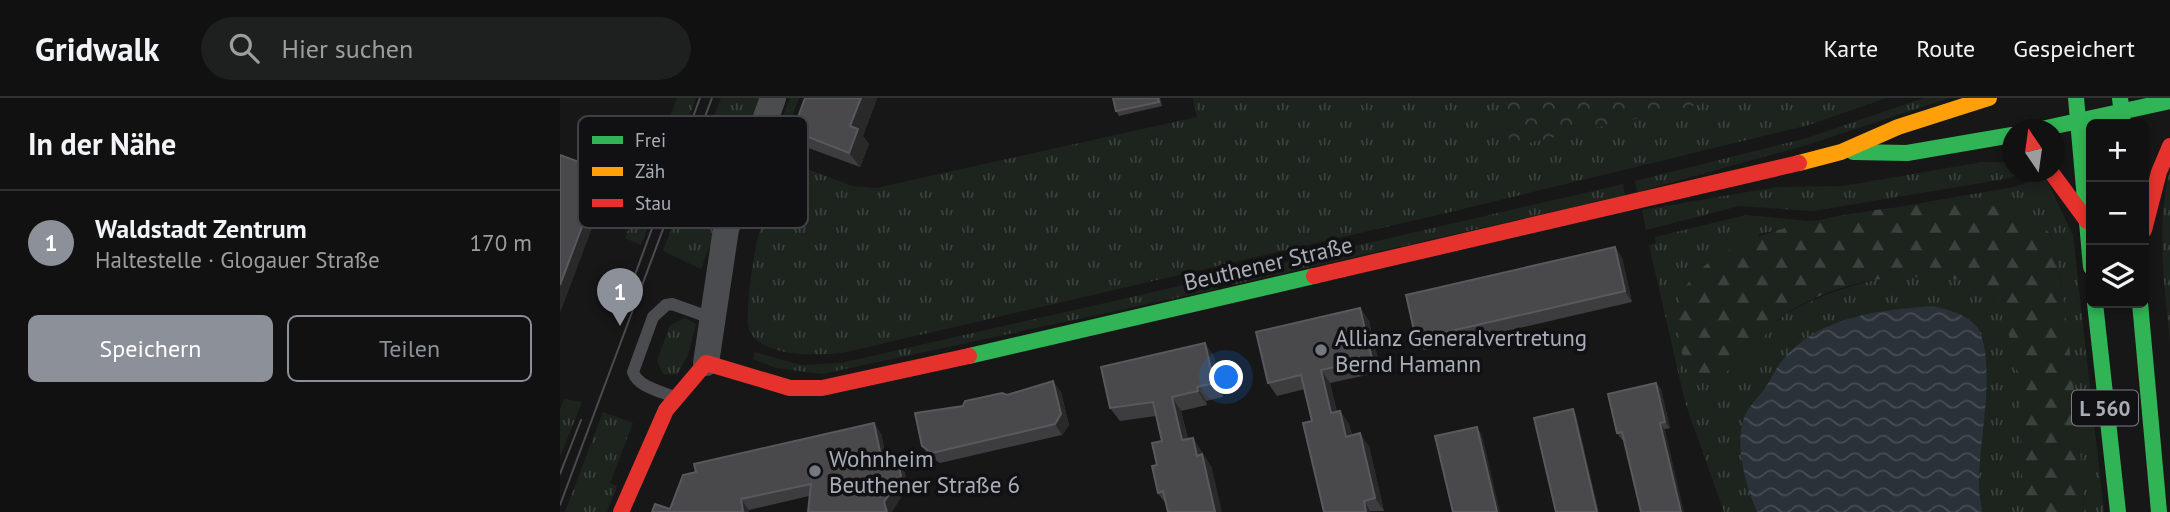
<!DOCTYPE html>
<html lang="de">
<head>
<meta charset="utf-8">
<style>
  :root { --surface:#111; --page:#1e1f1f; --text:#f1f3f6; --muted:#9c9d9f; --line:#303131; --accent:#8c9099 }
  body { margin:0; font-family:"PT Sans",sans-serif; background:var(--page); color:var(--text) }
  .controls { position:absolute; right:21px; top:21px; display:grid; overflow:hidden; border-radius:10px; box-shadow:0 4px 10px #0003 }
  .controls button { width:63px; height:63px; display:grid; place-items:center; padding:0; border:0; border-bottom:2px solid var(--line); background:var(--surface); color:var(--text); font:35px sans-serif }
  .compass { position:absolute; left:1442px; top:21px; width:63px; height:63px; border-radius:50%; background:var(--surface); box-shadow:0 4px 10px #0003; rotate:347deg }
  .you { position:absolute; left:667px; top:280px; width:24px; height:24px; margin:-18px; border:5px solid #fff; border-radius:50%; background:#1a73e8; box-shadow:0 0 0 10px #1a73e833 }
  .badge { display:grid; place-items:center; width:46px; height:46px; border-radius:50%; background:var(--accent); color:#fff; font-size:23px; font-weight:700 }
  .pin { position:absolute; translate:-50% -58px; filter:drop-shadow(0 2px 4px #0008) }
  .pin::after { content:''; position:absolute; top:37px; width:24px; height:21px; background:inherit; clip-path:polygon(0 0,100% 0,50% 100%) }
  .list { margin:0; padding:0; list-style:none }
  h2 { display:flex; justify-content:space-between; align-items:center; height:91px; margin:0; padding:0 28px; font-size:30px }
  h2 small { font-size:23px; font-weight:400; color:var(--muted) }
  .list li { display:grid; grid-template-columns:46px 1fr auto; gap:21px; align-items:center; box-sizing:border-box; height:105px; padding:0 28px; border-top:2px solid var(--line) }
  .list b { display:block; font-size:26px; white-space:nowrap }
  .list p { margin:0; font-size:23px; white-space:nowrap; color:var(--muted) }
  .list em { font-size:23px; font-style:normal; color:var(--muted) }
  .actions { display:flex; gap:14px; padding:21px 28px }
  .actions a { flex:1; padding:16px 0; border:2px solid var(--accent); border-radius:10px; text-align:center; font-size:24px; color:var(--accent) }
  .actions .main { background:var(--accent); color:#fff }
  .icon { flex:none; width:38px; height:38px; fill:none; stroke:currentColor; stroke-width:2; stroke-linecap:round; stroke-linejoin:round }
  .map { position:relative; flex:none; width:1610px; height:414px; overflow:hidden }
  header { display:flex; align-items:center; gap:42px; box-sizing:border-box; height:98px; padding:0 35px; background:var(--surface); border-bottom:2px solid var(--line) }
  header strong { font-size:33px }
  nav { display:flex; gap:38px; margin-inline-start:auto; font-size:24px }
  .search { width:490px; height:63px; background:var(--page); display:flex; align-items:center; gap:18px; box-sizing:border-box; padding:0 24px; border-radius:38px; color:var(--muted); font-size:26px }
  main { display:flex }
  aside { flex:1; background:var(--surface) }
  .map>svg:first-child { display:block }
  .grass { fill:url(#grass-tufts) }
  .forest { fill:url(#forest-firs) }
  .park { fill:url(#park-crowns) }
  .water { fill:url(#water-waves) }
  .lines { fill:none; stroke-linecap:round; stroke-linejoin:round }
  .lane { stroke:#4b4c50; stroke-width:12 }
  .street { stroke:#4b4c50; stroke-width:26 }
  .fast { stroke:#30b455; stroke-width:16 }
  .slow { stroke:#ff9f0a; stroke-width:16 }
  .jam { stroke:#e5322d; stroke-width:16 }
  .tram { stroke:#4b4c4f; stroke-width:2 }
  .wall { fill:#3d3d3f }
  .shaded-wall { fill:#29292a }
  .building { fill:#49494c; stroke:#58595d; stroke-width:2 }
  .poi-dot { fill:#757880; stroke:#111113; stroke-width:2.5 }
  .labels { text-anchor:middle; dominant-baseline:central; stroke-width:7; stroke-linejoin:round; paint-order:stroke }
  .shield { fill:#111113; stroke:#7b7e86; stroke-width:2 }
  .shield-label { font-size:21px; font-weight:bold; fill:#a8adb8 }
  .street-label { font-size:23px; fill:#a8adb8; stroke:#111113 }
  .poi-label { font-size:23px; fill:#a8adb8; stroke:#111113; text-anchor:start }
  .key { fill:#111113; stroke:#3e4045; stroke-width:2 }
  .key-label { font-size:19px; fill:#a8adb8 }
</style>
</head>
<body>
<header>
<strong>Gridwalk</strong>
<div class="search"><svg class="icon" aria-label="search" viewBox="0 0 24 24"><circle cx="10" cy="10" r="6"/><path d="M15 15l6 6"/></svg>Hier suchen</div>
<nav><a>Karte</a><a>Route</a><a>Gespeichert</a></nav>
</header>
<main>
<aside>
<h2>In der Nähe<small></small></h2>
<ul class="list">
<li><span class="badge">1</span><div><b>Waldstadt Zentrum</b><p>Haltestelle · Glogauer Straße</p></div><em>170 m</em></li>
</ul>
<div class="actions"><a class="main">Speichern</a><a>Teilen</a></div>
</aside>
<div class="map">
<svg width="1610" height="414" viewBox="0 0 1610 414">
  <defs>
    <pattern id="grass-tufts" width="24" height="20" patternUnits="userSpaceOnUse" patternTransform="scale(1.75)"><rect width="24" height="20" fill="#1d241e"/><path d="M3 7l-1-3M5 7V3M7 7l1-3M15 17l-1-3M17 17v-4M19 17l1-3" fill="none" stroke="#3b413d"/></pattern>
    <pattern id="forest-firs" width="22" height="20" patternUnits="userSpaceOnUse" patternTransform="scale(1.75)"><rect width="22" height="20" fill="#1d241e"/><path d="M5 1l3.5 6h-7zM16 11l3.5 6h-7z" fill="#3b413d"/></pattern>
    <pattern id="park-crowns" width="20" height="18" patternUnits="userSpaceOnUse" patternTransform="scale(1.75)"><rect width="20" height="18" fill="#1d241e"/><path d="M2 6a3 3 0 1 1 6 0M12 15a3 3 0 1 1 6 0" fill="none" stroke="#3b413d"/></pattern>
    <pattern id="water-waves" width="16" height="10" patternUnits="userSpaceOnUse" patternTransform="scale(1.75)"><rect width="16" height="10" fill="#2a3239"/><path d="M0 5q4-4 8 0t8 0" fill="none" stroke="#464d54"/></pattern>
  </defs>
  <rect width="100%" height="100%" fill="#171717"/>
  <path class="grass" d="M117,0h19l-55,147 -16,-7z
    M161,0h44l-64,171 -38,-18z
    M230,0h9l-43,118 -12,3z
    M633,0h693l-77,27 -367,89 -596,138c-25,4 -81,6 -96,-20 -7,-13 4,-79 8,-95 7,-26 19,-51 28,-76l66,25 24,2 321,-71z
    M1364,0h25l-139,46 -173,48 -2,-11 172,-43z
    M1423,64h27l2,10h15l-17,6 -197,33 -74,-5 -93,24 -4,-20 135,-23 66,-1z
    M1610,69v176c-6,-62 -14,-114 0,-176z
    M1482,79l5,4 26,54 31,277h-18l-25,-232 -10,-46 -101,-33 -52,6 116,-20z
    M1063,86l2,11 -393,90 -2,-10z
    M1186,117l73,7 -60,12 -6,118c7,-10 15,-26 26,-33 44,-31 153,-64 202,-31 8,6 21,25 25,34 23,47 13,136 19,190h-301l-39,-110 -36,-157 7,-2 -1,-6z
    M655,180l3,11 -396,85 -46,-6 -23,-9 2,-7 45,13 41,-2z
    M125,220l11,6 -8,31 -11,20 -14,-1 -6,-13 13,-36z
    M4,301l18,3 -22,55v-48z
    M43,314l30,11 -23,60 7,3 -10,26h-42z"/>
  <path class="forest" d="M1390,103c34,4 74,4 99,32 14,15 33,241 37,279h-62c-5,-56 6,-190 -44,-224 -20,-13 -44,-11 -67,-11 -46,-1 -97,15 -135,42 -6,5 -11,14 -16,21 -17,23 -28,30 -54,39l-22,-10c-6,-26 -17,-59 0,-83 44,-65 190,-76 264,-85z"/>
  <path class="park" d="M940,0h227l-216,49z"/>
  <path class="water" d="M1373,208c15,4 34,8 44,21 21,33 1,120 2,158 0,9 2,18 3,27h-225c-11,-28 -23,-64 -13,-94 3,-10 15,-21 21,-30 6,-8 10,-19 17,-27 35,-45 99,-51 151,-55z"/>
  <g class="lines">
    <path class="lane" d="M114,299c-14,-6 -36,-10 -41,-25l20,-55 13,-12 6,-1 42,15"/>
    <path class="street" d="M146,265l20,-134 47,-131"/>
    <path class="fast" d="M1516,0l15,169
      M1560,0l3,26
      M1477,32l133,-29
      M1293,54l54,1 105,-18
      M1535,205l23,209
      M1580,205l19,209
      M409,258l345,-80"/>
    <path class="slow" d="M1239,65l42,-11 57,-25 91,-29"/>
    <path class="jam" d="M1491,74l36,49
      M1584,132l15,-58 11,-26
      M754,178l485,-113
      M61,414l45,-102 40,-47 84,25h32l147,-32"/>
    <path class="tram" d="M65,204l75,-204
      M0,376l21,-54
      M0,407l152,-407"/>
  </g>
  <path class="wall" d="M245,0h72l-14,38 6,8 -9,23 -57,-21 -10,-15z
    M553,0h47l2,8 -43,10 -3,-5z
    M1055,149l7,11 10,44 -208,48 -8,-11z
    M800,210l9,13 12,51 -51,11 7,29 3,-1 9,13 3,11 17,11 15,65 -60,1 -12,-91 -7,-32 -28,7 -9,-13z
    M645,245l9,14 9,40 -17,4 1,4 -26,6 7,28 5,-1 19,30 -46,36 -8,-11 -1,-28 5,-24 -6,-25 -36,5 -10,-13z
    M1096,285l5,6 9,39 -48,12 -5,-7z
    M501,294l8,33 -7,10 -122,28 -10,-6 -8,-11 41,-40 44,-11z
    M314,325l7,11 7,31 10,-3 7,11 3,14 -99,9 -60,14v2h-97l18,-3z"/>
  <path class="shaded-wall" d="M301,0h16l-14,38 6,8 -9,23 -11,-14 1,-27z
    M43,73l7,10 -50,132v-28z
    M1055,149l7,11 10,44 -7,-11z
    M800,210l9,13 12,51 -9,-13z
    M645,245l9,14 9,40 -9,-14z
    M761,272l9,13 10,43 -9,-13z
    M493,283l8,11 8,33 -7,10 -7,-11z
    M1096,285l5,6 9,39 -5,-6z
    M637,289l9,14 1,4 -9,-14z
    M612,299l9,14 10,43 -9,-14z
    M1013,311l3,5 23,98h-2z
    M780,313l9,13 6,26 -9,-13z
    M314,325l7,11 10,42 -8,-10z
    M1100,325l5,7 19,82h-3z
    M917,329l5,8 18,77h-3z
    M800,335l9,13 15,65 -9,-13z
    M633,340l19,30 10,44h-7l-18,-56z
    M338,364l7,11 3,14 -16,25h-5l-3,-10z
    M181,401l8,11v2l-6,-1z
    M804,403l7,11h-5z"/>
  <path class="building" d="M245,0h56l-11,28 8,3 -9,24 -56,-22z
    M553,0h45l1,4 -43,9z
    M0,57l43,16 -43,114z
    M1055,149l10,44 -209,48 -10,-44z
    M800,210l12,51 -51,11 10,43 9,-2 6,26 14,-4 15,65 -11,3 2,11h-42l-21,-89 9,-2 -11,-46 -33,8 -12,-51z
    M645,245l9,40 -17,4 1,4 -26,6 10,43 11,-2 4,18 5,-2 13,58h-47l-5,-21 -5,2 -6,-27 5,-1 -5,-22 10,-2 -9,-39 -43,6 -9,-41z
    M493,283l8,33 -6,10 -123,29 -10,-7 -7,-33 48,-7 2,-5 37,-8 5,2z
    M1096,285l9,39 -5,1 21,89h-40l-19,-80 -5,1 -9,-39z
    M1013,311l24,103h-41l-22,-94z
    M314,325l9,43 15,-4 3,14 -17,26 3,10h-79l3,-28 -70,15 2,12 -4,1h-87l3,-8 15,5 13,-34 13,-3 -2,-8z
    M917,329l20,85h-44l-18,-76z"/>
  <g class="poi-dot">
    <circle cx="761" cy="252" r="7"/>
    <circle cx="255" cy="373" r="7"/>
  </g>
  <g class="labels">
    <rect class="shield" x="1512" y="292.5" width="66" height="35" rx="5"/>
    <g class="shield-label">
      <text x="1545" y="310">L 560</text>
    </g>
    <g class="street-label">
      <text transform="translate(708 165) rotate(-13)">Beuthener Straße</text>
    </g>
    <g class="poi-label">
      <text x="775" y="239">Allianz Generalvertretung<tspan x="775" dy="26">Bernd Hamann</tspan></text>
      <text x="269" y="360">Wohnheim<tspan x="269" dy="26">Beuthener Straße 6</tspan></text>
    </g>
  </g>
  <rect x="18" y="18" width="230" height="112" rx="10" class="key"/>
  <rect x="32" y="38" width="31" height="8" fill="#30b455"/>
  <rect x="32" y="69" width="31" height="9" fill="#ff9f0a"/>
  <rect x="32" y="101" width="31" height="8" fill="#e5322d"/>
  <g class="key-label">
    <text x="75" y="49">Frei</text>
    <text x="75" y="80">Zäh</text>
    <text x="75" y="112">Stau</text>
  </g>
</svg>
<div class="controls">
<button>+</button>
<button>−</button>
<button><svg class="icon" aria-label="layers" viewBox="0 0 24 24"><path d="M12 4l9 5-9 5-9-5zM3 14l9 5 9-5"/></svg></button>
</div>
<svg class="compass" viewBox="-18 -18 36 36"><path d="M0-13l5 13h-10z" fill="#e53935"/><path d="M0 13l5-13h-10z" fill="#9c9d9f"/></svg>
<div class="you"></div>
<div class="pin badge" style="left:60px;top:228px">1</div>
</div>
</main>
</body>
</html>
